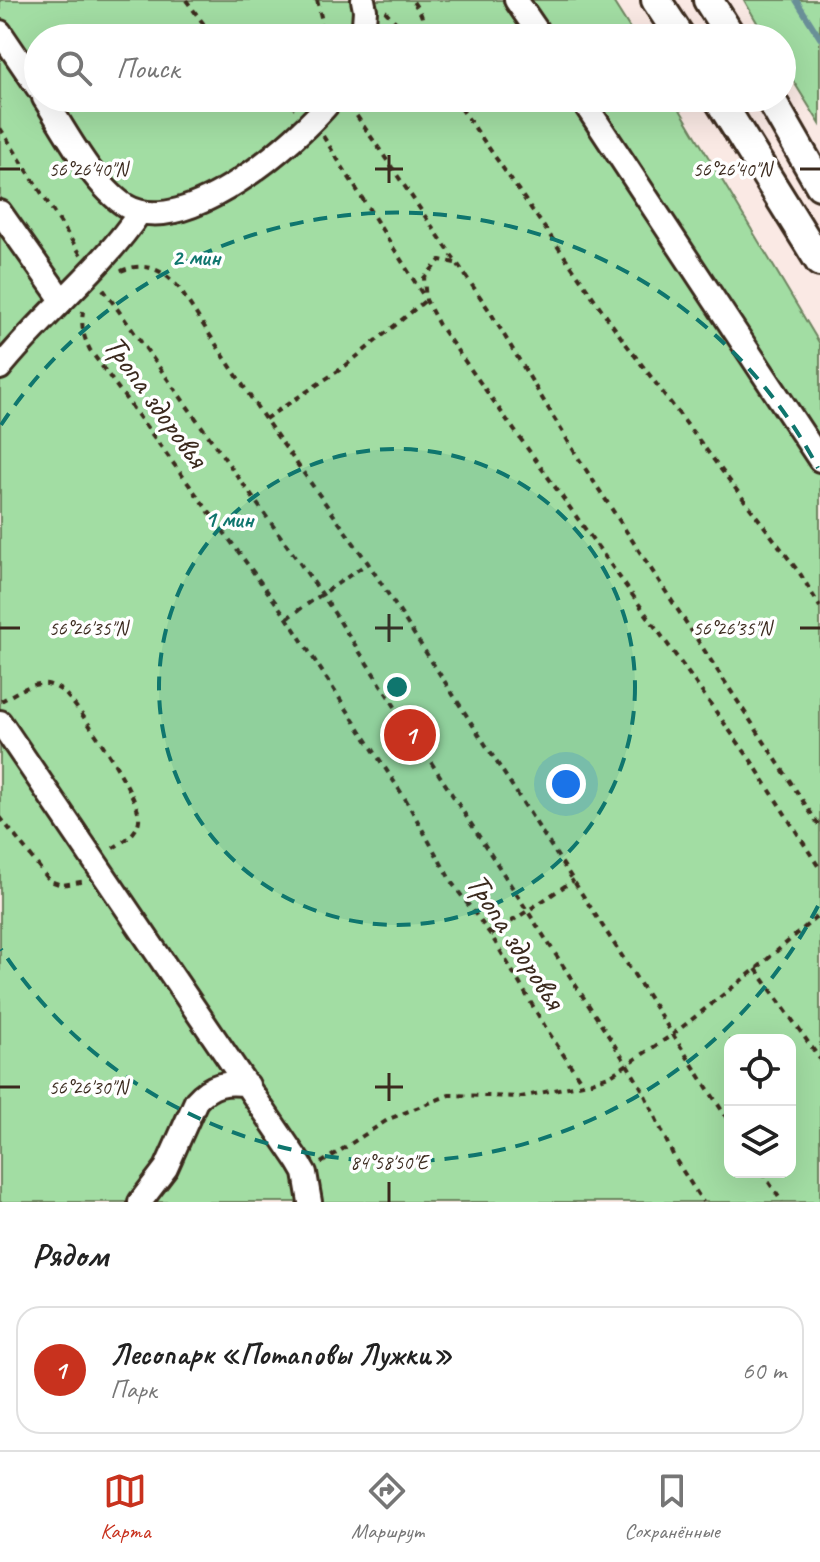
<!DOCTYPE html>
<html lang="ru">
<head>
<meta charset="utf-8">
<style>
  :root { --surface:#fff; --page:#f6f6f6; --text:#222; --muted:#767676; --line:#e0e0e0; --accent:#c8321e }
  body { margin:0; font-family:Caveat,sans-serif; background:var(--page); color:var(--text) }
  .controls { position:absolute; right:24px; bottom:24px; display:grid; overflow:hidden; border-radius:16px; box-shadow:0 8px 32px #0002 }
  .controls button { width:72px; height:72px; display:grid; place-items:center; padding:0; border:0; border-bottom:2px solid var(--line); background:var(--surface); color:var(--text); font:40px sans-serif }
  .you { position:absolute; left:566px; top:784px; width:28px; height:28px; margin:-20px; border:6px solid #fff; border-radius:50%; background:#1a73e8; box-shadow:0 0 0 12px #1a73e833 }
  .badge { display:grid; place-items:center; width:52px; height:52px; border-radius:50%; background:var(--accent); color:#fff; font-size:26px; font-weight:700 }
  .pin { position:absolute; translate:-50% -50%; border:4px solid #fff; box-shadow:0 2px 8px #0006 }
  .list { margin:0; padding:0; list-style:none }
  h2 { display:flex; justify-content:space-between; align-items:center; height:104px; margin:0; padding:0 32px; font-size:34px }
  h2 small { font-size:26px; font-weight:400; color:var(--muted) }
  .list li { display:grid; grid-template-columns:52px 1fr auto; gap:24px; align-items:center; box-sizing:border-box; height:128px; margin:0 16px 16px; padding:0 16px; border:2px solid var(--line); border-radius:24px }
  .list b { display:block; font-size:30px; white-space:nowrap }
  .list p { margin:0; font-size:26px; white-space:nowrap; color:var(--muted) }
  .list em { font-size:26px; font-style:normal; color:var(--muted) }
  .icon { flex:none; width:44px; height:44px; fill:none; stroke:currentColor; stroke-width:2; stroke-linecap:round; stroke-linejoin:round }
  .map { position:relative; flex:none; width:820px; height:1202px; overflow:hidden }
  .search { position:absolute; background:var(--surface); box-shadow:0 8px 32px #0002; left:24px; right:24px; top:24px; height:88px; display:flex; align-items:center; gap:20px; box-sizing:border-box; padding:0 28px; border-radius:44px; color:var(--muted); font-size:30px }
  .sheet { height:248px; background:var(--surface) }
  nav { display:flex; justify-content:space-around; align-items:center; box-sizing:border-box; height:112px; border-top:2px solid var(--line); background:var(--surface); font-size:22px; color:var(--muted) }
  nav a { display:grid; justify-items:center; gap:4px }
  nav .on { color:var(--accent) }
  .map>svg:first-child { display:block }
  .green { fill:#a2dda3; stroke:#6e8460; stroke-width:2; fill-rule:evenodd }
  .lines { fill:none; stroke-linecap:round; stroke-linejoin:round }
  .stream { stroke:#698f97; stroke-width:6 }
  .minor-casing { stroke:#3b2a1e; stroke-width:28 }
  .major-casing { stroke:#3b2a1e; stroke-width:34 }
  .path { stroke:#3b2a1e; stroke-width:4; stroke-dasharray:6 6; stroke-linecap:butt }
  .minor { stroke:#fff; stroke-width:22 }
  .major { stroke:#fff; stroke-width:28 }
  .ticks { fill:none; stroke:#3b2a1e; stroke-width:3 }
  .ring { fill:none; stroke:#0f766e; stroke-width:4; stroke-dasharray:14 10 }
  .labels { text-anchor:middle; dominant-baseline:central; stroke-width:7; stroke-linejoin:round; paint-order:stroke }
  .street-label { font-size:32px; fill:#3b2a1e; stroke:#fff }
  .ticks-label { font-size:20px; text-anchor:middle; fill:#3b2a1e; stroke:#fff; stroke-width:7; stroke-linejoin:round; paint-order:stroke }
  .centre { fill:#0f766e; stroke:#fff; stroke-width:4 }
  .ring-label { font-size:24px; text-anchor:middle; font-weight:bold; fill:#0f766e; stroke:#fff; stroke-width:7; stroke-linejoin:round; paint-order:stroke }
</style>
</head>
<body>
<div class="map">
<svg width="820" height="1202" viewBox="0 0 820 1202">
  <rect width="100%" height="100%" fill="#fae9e4"/>
  <filter id="ink" filterUnits="userSpaceOnUse"><feTurbulence type="fractalNoise" baseFrequency=".0125" numOctaves="2"/><feDisplacementMap in="SourceGraphic" scale="16" xChannelSelector="R" yChannelSelector="G"/><feConvolveMatrix kernelMatrix="1 2 1 2 8 2 1 2 1" color-interpolation-filters="sRGB"/></filter>
  <g filter="url(#ink)">
    <path class="green" d="M0,0h612l24,38h-598v60h635l147,246v858h-820zM730,1040h60v132h-60z
      M744,0h76v124l-38,-61v-25h-16z"/>
    <g class="lines">
      <path class="stream" d="M796,0l24,38"/>
      <g class="minor-casing">
        <path id="minor" d="M516,0l26,38
          M0,32l38,56
          M363,38l2,-28 -2,-10
          M44,98c21,32 49,87 82,108 59,35 172,-65 207,-108
          M581,98l239,362
          M0,212l62,88
          M0,368c44,-55 101,-98 140,-156
          M0,722l298,439 7,12 5,29
          M140,1202l26,-34 30,-67c15,-17 31,-20 52,-16"/>
      </g>
      <g class="major-casing">
        <path id="major" d="M656,0l25,38
          M708,0l24,38
          M718,98l102,164
          M770,98l50,87"/>
      </g>
      <path class="path" d="M186,0l28,38
        M317,0l9,38
        M385,11l26,27
        M410,37c17,-16 15,-18 2,-37
        M280,98l15,10
        M454,98l169,242 178,235 19,32
        M350,106l139,204 88,146 243,371
        M0,128l81,127
        M323,136l102,162
        M455,263l-15,-3 -16,18 2,22 13,25 313,437 68,107
        M121,271c23,-10 42,-2 58,17l86,131 103,144 362,560
        M103,289l219,305 306,472 14,23 33,70 28,43
        M83,311c-2,15 0,25 7,39l197,268 119,182 46,83 39,52 56,95 36,54
        M265,419l79,-52 82,-67
        M287,618l81,-55
        M1,701c14,-7 29,-19 46,-17 8,2 16,6 21,13 16,17 74,103 71,123 -2,15 -17,22 -29,30
        M0,817l50,64 12,4 24,-4
        M491,935l83,-55
        M756,969l64,90
        M321,1163l68,-44 60,-24 72,2 71,-15 19,-7 61,-40 84,-66 64,-55
        M762,1172l20,30"/>
      <use href="#minor" class="minor"/>
      <use href="#major" class="major"/>
    </g>
  </g>
  <path class="ticks" d="M389,155v28M0,169h20M375,169h28M800,169h20M389,614v28M0,628h20M375,628h28M800,628h20M389,1073v28M0,1087h20M375,1087h28M389,1182v20"/>
  <circle cx="397" cy="687" r="238" fill="#0f766e" fill-opacity=".12"/>
  <g class="ring">
    <circle cx="397" cy="687" r="238"/>
    <path d="M818 906A475 475 0 0 1 1 949M1 425A475 475 0 0 1 818 468"/>
  </g>
  <g class="labels">
    <g class="street-label">
      <text transform="translate(156 401) rotate(54)">Тропа здоровья</text>
      <text transform="translate(516 941) rotate(57)">Тропа здоровья</text>
    </g>
  </g>
  <g class="ticks-label">
    <text x="88" y="176">56°26'40"N</text>
    <text x="732" y="176">56°26'40"N</text>
    <text x="88" y="635">56°26'35"N</text>
    <text x="732" y="635">56°26'35"N</text>
    <text x="88" y="1094">56°26'30"N</text>
    <text x="389" y="1169">84°58'50"E</text>
  </g>
  <circle cx="397" cy="687" r="12" class="centre"/>
  <g class="ring-label">
    <text x="196" y="265">2 мин</text>
    <text x="229" y="527">1 мин</text>
  </g>
</svg>
<div class="controls">
<button><svg class="icon" aria-label="locate" viewBox="0 0 24 24"><circle cx="12" cy="12" r="6"/><path d="M12 2v4M12 18v4M2 12h4M18 12h4"/></svg></button>
<button><svg class="icon" aria-label="layers" viewBox="0 0 24 24"><path d="M12 4l9 5-9 5-9-5zM3 14l9 5 9-5"/></svg></button>
</div>
<div class="you"></div>
<div class="pin badge" style="left:410px;top:735px">1</div>
<div class="search"><svg class="icon" aria-label="search" viewBox="0 0 24 24"><circle cx="10" cy="10" r="6"/><path d="M15 15l6 6"/></svg>Поиск</div>
</div>
<section class="sheet">
<h2>Рядом<small></small></h2>
<ul class="list">
<li><span class="badge">1</span><div><b>Лесопарк «Потаповы Лужки»</b><p>Парк</p></div><em>60 m</em></li>
</ul>
</section>
<nav>
<a class="on"><svg class="icon" aria-label="map" viewBox="0 0 24 24"><path d="M3 6l6-2 6 2 6-2v14l-6 2-6-2-6 2zM9 4v14M15 6v14"/></svg>Карта</a>
<a><svg class="icon" aria-label="directions" viewBox="0 0 24 24"><path d="M12 3l9 9-9 9-9-9zM9 14v-3h6M13 9l2 2-2 2"/></svg>Маршрут</a>
<a><svg class="icon" aria-label="saved" viewBox="0 0 24 24"><path d="M7 4h10v16l-5-4-5 4z"/></svg>Сохранённые</a>
</nav>
</body>
</html>
